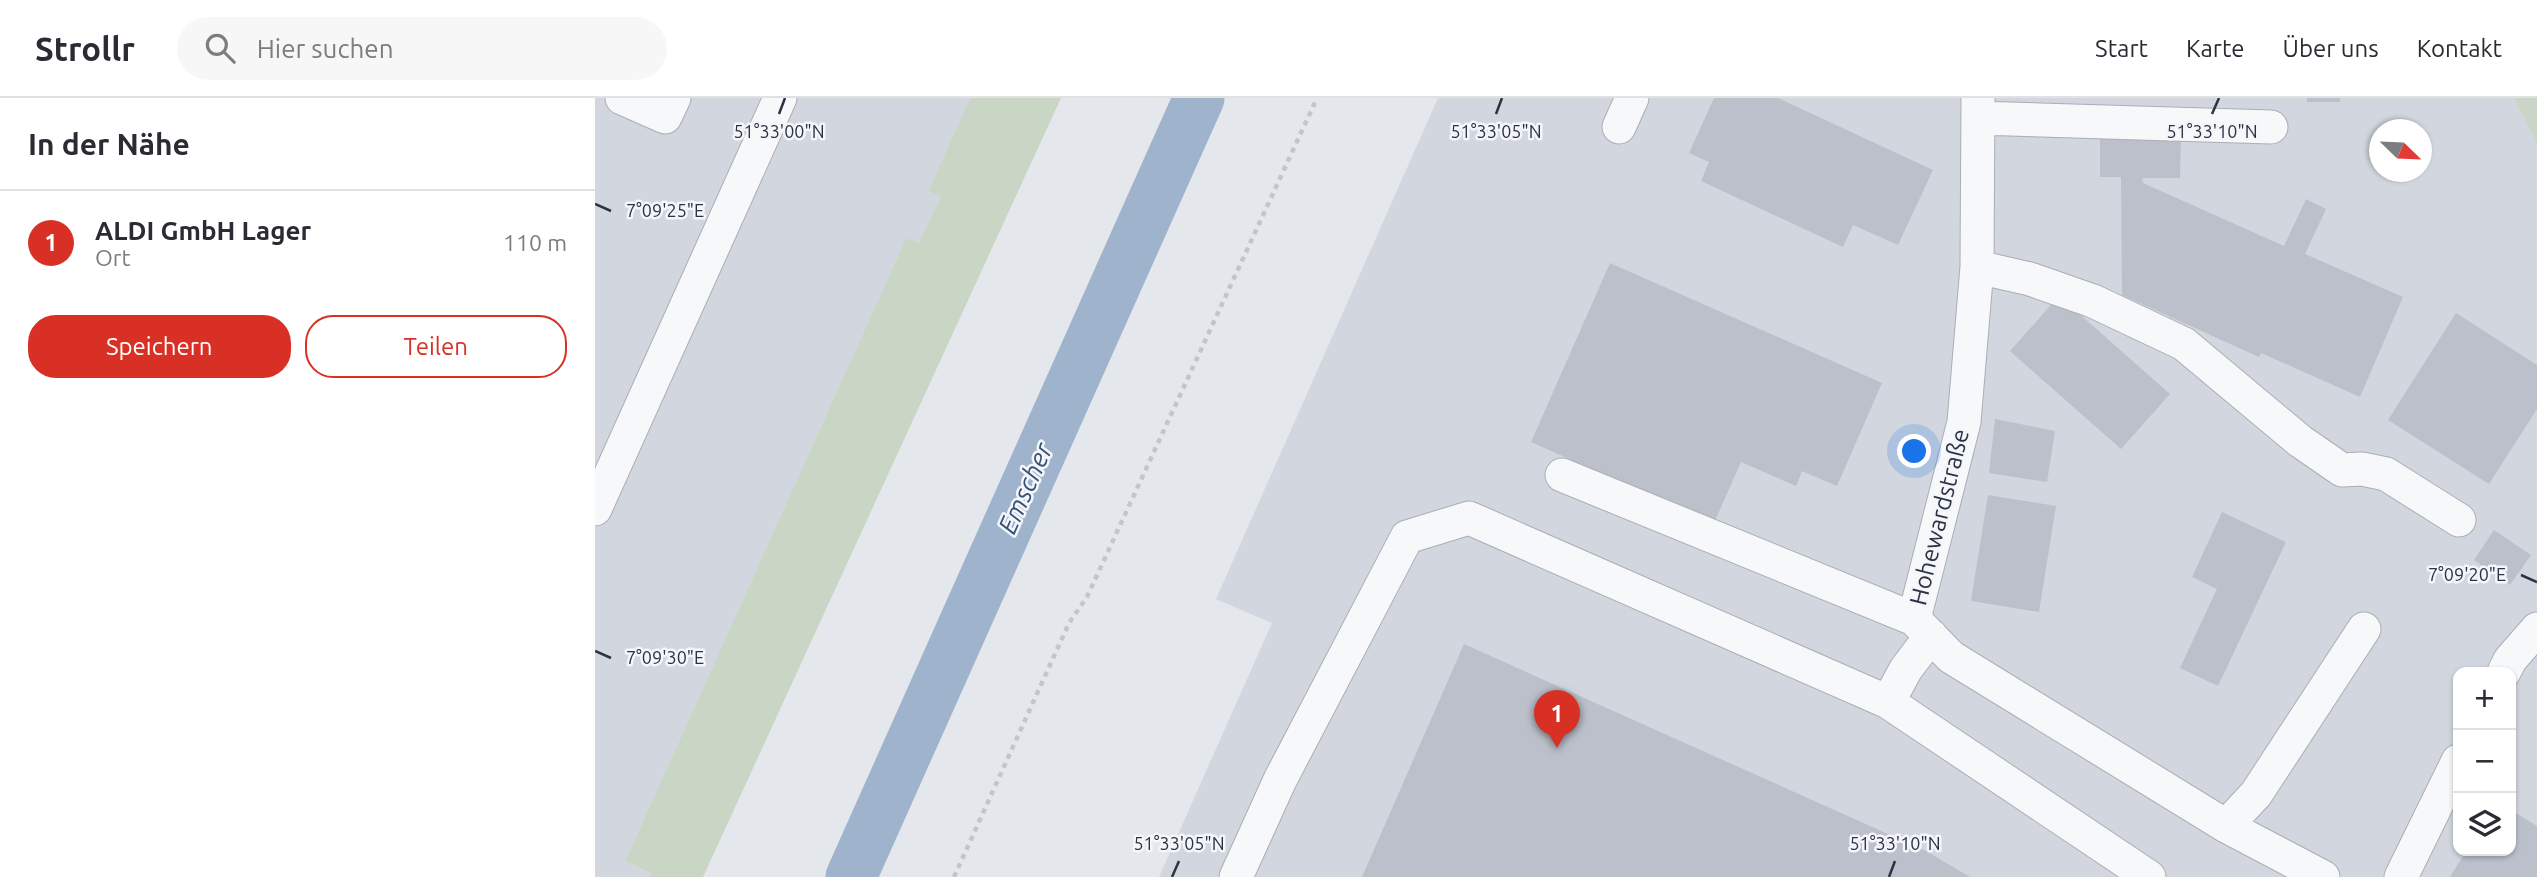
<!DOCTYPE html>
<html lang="de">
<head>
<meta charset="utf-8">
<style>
  :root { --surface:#fff; --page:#f7f7f7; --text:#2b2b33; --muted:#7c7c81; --line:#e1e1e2; --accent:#d93025 }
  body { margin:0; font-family:Ubuntu,sans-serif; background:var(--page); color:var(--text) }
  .controls { position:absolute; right:21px; bottom:21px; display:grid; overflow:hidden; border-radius:14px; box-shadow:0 2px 5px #0004 }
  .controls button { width:63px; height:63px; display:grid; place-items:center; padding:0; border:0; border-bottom:2px solid var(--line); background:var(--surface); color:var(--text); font:35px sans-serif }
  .compass { position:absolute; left:1774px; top:21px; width:63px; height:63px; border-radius:50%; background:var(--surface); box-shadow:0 2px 5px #0004; rotate:113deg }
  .you { position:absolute; left:1320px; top:354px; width:24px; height:24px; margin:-18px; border:5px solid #fff; border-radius:50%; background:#1a73e8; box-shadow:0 0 0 10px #1a73e833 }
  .badge { display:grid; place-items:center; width:46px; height:46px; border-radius:50%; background:var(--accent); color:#fff; font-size:23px; font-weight:700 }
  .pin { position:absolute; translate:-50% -58px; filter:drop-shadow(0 2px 4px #0008) }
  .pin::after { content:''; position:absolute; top:37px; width:24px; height:21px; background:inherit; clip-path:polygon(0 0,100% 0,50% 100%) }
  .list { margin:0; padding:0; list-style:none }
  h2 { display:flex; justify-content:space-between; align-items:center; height:91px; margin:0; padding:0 28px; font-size:30px }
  h2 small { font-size:23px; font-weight:400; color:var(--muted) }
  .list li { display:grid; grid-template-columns:46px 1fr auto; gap:21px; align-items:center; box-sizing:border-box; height:105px; padding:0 28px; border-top:2px solid var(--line) }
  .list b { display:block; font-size:26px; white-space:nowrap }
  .list p { margin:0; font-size:23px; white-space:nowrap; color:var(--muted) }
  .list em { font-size:23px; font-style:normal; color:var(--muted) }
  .actions { display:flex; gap:14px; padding:21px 28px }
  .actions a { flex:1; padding:16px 0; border:2px solid var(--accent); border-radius:28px; text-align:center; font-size:24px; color:var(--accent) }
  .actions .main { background:var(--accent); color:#fff }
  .icon { flex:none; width:38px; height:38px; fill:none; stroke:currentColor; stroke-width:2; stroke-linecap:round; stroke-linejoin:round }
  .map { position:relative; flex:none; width:1942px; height:779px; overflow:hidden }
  header { display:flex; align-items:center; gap:42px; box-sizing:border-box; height:98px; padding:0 35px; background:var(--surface); border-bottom:2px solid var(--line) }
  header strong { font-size:33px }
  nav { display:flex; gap:38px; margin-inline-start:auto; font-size:24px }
  .search { width:490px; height:63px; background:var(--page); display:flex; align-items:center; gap:18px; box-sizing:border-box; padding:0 24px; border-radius:38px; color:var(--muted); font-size:26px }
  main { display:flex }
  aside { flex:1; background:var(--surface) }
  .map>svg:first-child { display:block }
  .built { fill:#d2d6de; fill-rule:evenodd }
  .green { fill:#c9d6c5 }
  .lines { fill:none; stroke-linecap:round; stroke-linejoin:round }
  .river { stroke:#9fb4cc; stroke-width:51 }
  .building { fill:#bbc0ca }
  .minor-casing { stroke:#a9aeb7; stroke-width:35 }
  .path { stroke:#c2c5cb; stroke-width:4.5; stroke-dasharray:5 5; stroke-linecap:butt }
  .minor { stroke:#f7f8fa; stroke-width:33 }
  .ticks { fill:none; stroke:#2b3445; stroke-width:2.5 }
  .labels { text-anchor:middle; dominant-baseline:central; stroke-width:5; stroke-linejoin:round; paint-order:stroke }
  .street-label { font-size:24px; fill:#2b3445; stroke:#f4f6f9 }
  .water-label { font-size:26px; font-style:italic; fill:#34527a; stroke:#f4f6f9 }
  .ticks-label { font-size:18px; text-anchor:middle; fill:#2b3445; stroke:#f4f6f9; stroke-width:5; stroke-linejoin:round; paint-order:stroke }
</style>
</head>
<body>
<header>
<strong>Strollr</strong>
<div class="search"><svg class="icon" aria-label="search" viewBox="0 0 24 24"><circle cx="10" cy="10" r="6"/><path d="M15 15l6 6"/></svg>Hier suchen</div>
<nav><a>Start</a><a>Karte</a><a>Über uns</a><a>Kontakt</a></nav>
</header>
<main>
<aside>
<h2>In der Nähe<small></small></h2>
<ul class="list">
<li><span class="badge">1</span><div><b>ALDI GmbH Lager</b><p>Ort</p></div><em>110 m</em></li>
</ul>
<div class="actions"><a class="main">Speichern</a><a>Teilen</a></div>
</aside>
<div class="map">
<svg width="1942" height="779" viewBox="0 0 1942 779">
  <rect width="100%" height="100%" fill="#e4e7ec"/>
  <path class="built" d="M0,0h375l-42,93 13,6 -22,47 -13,-6 -281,623 26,12 -1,4h-55z
    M843,0h1076l23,45v734h-1378l113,-254 -56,-24zM1784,32h42v42h-42zM1863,574h53v179h-53z"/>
  <path class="green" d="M375,0h91l-358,779h-53l1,-4 -26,-12 281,-623 13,5 22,-46 -13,-6z
    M1919,0h23v45z"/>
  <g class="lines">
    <path class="river" d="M256,779l348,-779"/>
  </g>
  <path class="building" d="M1119,0h64l155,72 -35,75 -45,-20 -10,22 -142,-66 8,-19 -20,-9z
    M1712,0h33v4h-33z
    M1505,36l81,1 -1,43h-38l1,5 141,63 22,-47 20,10 -21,45 98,43 -43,100 -99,-44 -2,4 -137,-62 -1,-118h-21z
    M1015,165l272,120 -45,103 -35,-15 -6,15 -55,-24 -27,61 -183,-81z
    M1464,198l111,98 -49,55 -111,-98z
    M1861,215l81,52v44l-48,75 -101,-64z
    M1400,321l60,12 -8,51 -58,-9z
    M1393,397l68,11 -17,106 -68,-11z
    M1627,414l64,30 -68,144 -38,-18 37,-79 -25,-12z
    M1899,432l37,25 -21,30 -36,-25z
    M869,546l462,207 44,26h-608z
    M1916,712l26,16v51h-87l16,-26h45z"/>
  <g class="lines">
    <g class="minor-casing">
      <path id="minor" d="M27,0l43,19 9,-19
        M1383,0l-1,169 -13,155 -50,197 37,38 275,169 97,51
        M1383,20l293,9
        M1024,29l13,-29
        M1382,169l53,12 63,22 91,43 116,97 42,29 20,-1 24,5 73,46
        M967,377l352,144
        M0,411l185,-411
        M1909,574l6,-12 27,-31
        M1293,604l18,-33 25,-33
        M1631,728l30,-32 108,-165
        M641,779l44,-97 127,-243 62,-19 419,184 261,175
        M1806,779l57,-116"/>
    </g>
    <path class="path" d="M359,779l115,-254 18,-26 230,-499"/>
    <use href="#minor" class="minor"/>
  </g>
  <path class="ticks" d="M184,16l6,-16M901,16l6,-16M1617,16l7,-16M0,106l16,7M1926,477l16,7M0,553l16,7M577,779l7,-16M1294,779l6,-16"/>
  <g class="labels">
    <g class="street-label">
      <text transform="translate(1344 419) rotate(-76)">Hohewardstraße</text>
    </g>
    <g class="water-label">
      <text transform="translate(430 390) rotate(-66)">Emscher</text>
    </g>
  </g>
  <g class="ticks-label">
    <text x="184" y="40">51°33'00"N</text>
    <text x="901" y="40">51°33'05"N</text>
    <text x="1617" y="40">51°33'10"N</text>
    <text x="70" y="119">7°09'25"E</text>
    <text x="1872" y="483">7°09'20"E</text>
    <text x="70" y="566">7°09'30"E</text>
    <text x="584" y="752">51°33'05"N</text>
    <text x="1300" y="752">51°33'10"N</text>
  </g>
</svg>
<div class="controls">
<button>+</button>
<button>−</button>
<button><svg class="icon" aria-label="layers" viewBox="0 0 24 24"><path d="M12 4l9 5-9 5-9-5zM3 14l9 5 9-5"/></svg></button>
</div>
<svg class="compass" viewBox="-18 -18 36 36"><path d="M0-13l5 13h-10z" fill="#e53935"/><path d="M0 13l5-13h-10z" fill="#7c7c81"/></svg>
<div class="you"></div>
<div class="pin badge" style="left:962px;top:650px">1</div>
</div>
</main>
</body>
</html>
